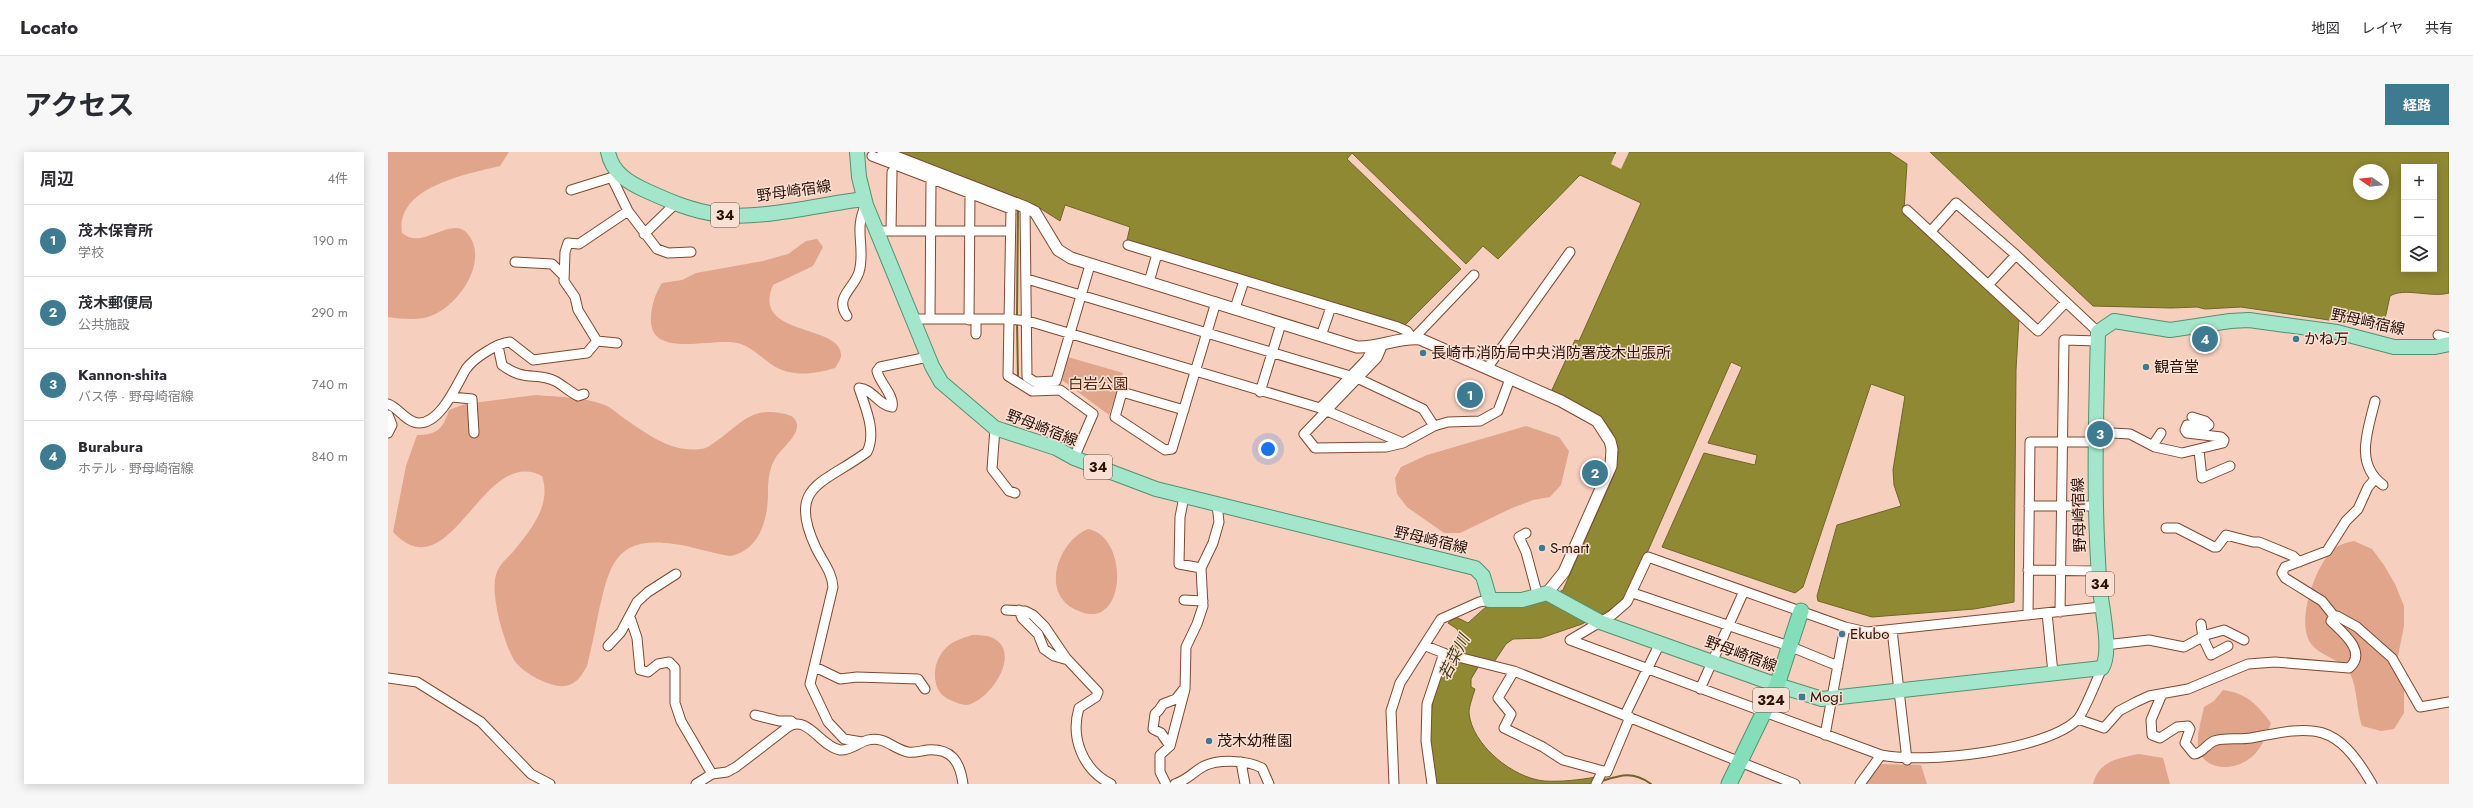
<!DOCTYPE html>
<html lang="ja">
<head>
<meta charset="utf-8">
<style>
  :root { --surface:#fff; --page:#f7f7f7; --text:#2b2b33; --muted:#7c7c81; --line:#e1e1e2; --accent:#3e7b91 }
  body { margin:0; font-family:Jost,"Noto Sans JP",sans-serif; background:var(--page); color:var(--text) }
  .controls { position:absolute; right:12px; top:12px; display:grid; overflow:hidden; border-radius:0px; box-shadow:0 2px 10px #0003 }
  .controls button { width:36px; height:36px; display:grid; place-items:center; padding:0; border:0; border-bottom:1px solid var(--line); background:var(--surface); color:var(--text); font:20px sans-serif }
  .compass { position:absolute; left:1965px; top:12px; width:36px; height:36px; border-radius:50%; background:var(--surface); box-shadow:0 2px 10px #0003; rotate:284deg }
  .you { position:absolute; left:880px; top:297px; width:14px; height:14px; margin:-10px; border:3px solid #fff; border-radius:50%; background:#1a73e8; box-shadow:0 0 0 6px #1a73e833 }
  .badge { display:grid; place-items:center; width:26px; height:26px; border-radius:50%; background:var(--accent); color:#fff; font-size:13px; font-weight:700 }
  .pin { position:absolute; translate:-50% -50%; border:2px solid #fff; box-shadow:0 1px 4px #0006 }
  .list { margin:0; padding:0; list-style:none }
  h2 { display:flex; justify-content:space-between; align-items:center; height:52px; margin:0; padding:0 16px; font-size:17px }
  h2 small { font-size:13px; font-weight:400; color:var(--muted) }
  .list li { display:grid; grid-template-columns:26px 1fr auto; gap:12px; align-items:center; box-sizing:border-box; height:72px; padding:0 16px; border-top:1px solid var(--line) }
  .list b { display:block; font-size:15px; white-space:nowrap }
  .list p { margin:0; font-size:13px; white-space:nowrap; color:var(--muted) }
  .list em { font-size:13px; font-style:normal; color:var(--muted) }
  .icon { flex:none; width:22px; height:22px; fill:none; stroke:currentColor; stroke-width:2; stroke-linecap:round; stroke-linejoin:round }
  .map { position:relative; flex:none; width:2061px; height:632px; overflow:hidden; border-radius:0px }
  header { display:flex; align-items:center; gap:24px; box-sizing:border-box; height:56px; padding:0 20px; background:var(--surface); border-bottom:1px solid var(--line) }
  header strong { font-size:19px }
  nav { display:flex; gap:22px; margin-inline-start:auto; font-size:14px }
  .intro { display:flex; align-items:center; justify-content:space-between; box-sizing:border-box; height:96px; padding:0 24px }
  h1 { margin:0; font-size:28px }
  .button { padding:10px 18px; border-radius:0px; background:var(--accent); color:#fff; font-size:14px; font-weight:700 }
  main { display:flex; gap:24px; padding:0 24px }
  aside { flex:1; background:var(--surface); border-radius:0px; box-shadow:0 2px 10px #0003 }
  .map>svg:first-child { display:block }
  .green { fill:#e0a58b }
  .water { fill:#908933; stroke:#716526; fill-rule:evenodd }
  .pier { fill:#f7cfbe }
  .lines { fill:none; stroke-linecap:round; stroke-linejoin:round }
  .stream { stroke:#716526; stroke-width:2 }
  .ferry { stroke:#423f1b; stroke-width:1; stroke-dasharray:5 4; stroke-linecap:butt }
  .minor-casing { stroke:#7f4930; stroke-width:11 }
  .tertiary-casing { stroke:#7f4930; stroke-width:13 }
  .primary-casing { stroke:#519170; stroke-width:16 }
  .trunk-casing { stroke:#519170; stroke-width:17 }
  .minor { stroke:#fff; stroke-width:9 }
  .tertiary { stroke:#fff; stroke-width:11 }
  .primary { stroke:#a3e6cb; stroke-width:14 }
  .trunk { stroke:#84deba; stroke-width:15 }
  .poi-dot { fill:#3e7b91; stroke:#fae0d4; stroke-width:1.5 }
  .labels { text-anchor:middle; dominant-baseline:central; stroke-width:3; stroke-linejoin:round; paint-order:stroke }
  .shield { fill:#fae0d4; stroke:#685045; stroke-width:1 }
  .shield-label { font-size:14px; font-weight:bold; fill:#291208 }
  .street-label { font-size:15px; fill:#291208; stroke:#fae0d4 }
  .poi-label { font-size:15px; fill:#291208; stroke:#fae0d4; text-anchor:start }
  .park-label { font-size:15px; fill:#542208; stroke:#fae0d4 }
  .water-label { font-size:16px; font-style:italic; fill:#423f1b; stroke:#fae0d4 }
</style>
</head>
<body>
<header>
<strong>Locato</strong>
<nav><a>地図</a><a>レイヤ</a><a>共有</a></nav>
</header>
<div class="intro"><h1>アクセス</h1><a class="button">経路</a></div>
<main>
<aside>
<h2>周辺<small>4件</small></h2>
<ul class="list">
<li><span class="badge">1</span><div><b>茂木保育所</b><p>学校</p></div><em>190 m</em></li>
<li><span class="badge">2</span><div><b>茂木郵便局</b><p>公共施設</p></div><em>290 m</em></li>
<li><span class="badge">3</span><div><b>Kannon-shita</b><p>バス停 · 野母崎宿線</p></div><em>740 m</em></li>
<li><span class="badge">4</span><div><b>Burabura</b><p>ホテル · 野母崎宿線</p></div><em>840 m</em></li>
</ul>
</aside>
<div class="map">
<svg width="2061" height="632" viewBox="0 0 2061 632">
  <rect width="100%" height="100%" fill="#f7cfbe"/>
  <path class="green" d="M0,0h121l-9,14c-33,8 -105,21 -98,67 3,2 7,5 11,5 16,3 42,-20 54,-5 23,26 -7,71 -34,82 -13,6 -31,4 -45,2z
    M429,87l6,8 -10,19 -40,19c-23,53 72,38 68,72 -1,3 -4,8 -6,11 -20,6 -45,10 -64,-4 -10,-7 -19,-16 -30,-20 -25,-9 -93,18 -90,-27 1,-13 4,-23 11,-34l20,-3 14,-7 67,-12 25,-7 18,-13z
    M680,205l55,16 -14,42 -47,-35z
    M148,243c23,2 47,2 69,10 7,3 13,9 20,14 22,15 47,34 76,30 5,0 10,-4 14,-7 23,-15 34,-35 65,-29 6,1 13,2 16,8 6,13 -16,28 -21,38 -6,10 -7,22 -7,33 0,26 -7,57 -37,64 -19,-2 -38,-10 -57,-12 -60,-9 -65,23 -76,71 -3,17 -7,34 -11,51 -5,9 -9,16 -18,19 -15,6 -48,-13 -55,-25 -10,-18 -24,-65 -18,-85 3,-10 9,-15 16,-22 18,-22 40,-47 30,-77 -60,-32 -91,118 -149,56l13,-66 11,-31c20,0 26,-6 32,-25l16,-6z
    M1138,274l33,11 10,14 -8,34 -11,12 -17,3 -21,8 -52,25h-16l-37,-26 -10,-13 -2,-16 6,-11 26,-12z
    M700,377c40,7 39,96 -4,84 -8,-3 -16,-6 -21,-13 -18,-22 1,-62 25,-71z
    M1966,389l18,8 12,16 11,19 9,22v20l-7,35 7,16v36l-10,16 -13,2 -19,-5c-6,-17 -4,-36 -12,-53 -8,-13 -27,-16 -37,-27 -19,-19 1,-76 17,-93 6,-8 15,-10 24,-12z
    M584,483c7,0 15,0 21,3 30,15 -4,64 -27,67 -5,0 -14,-4 -18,-6 -18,-9 -16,-37 -3,-50 7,-8 18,-11 27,-14z
    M1835,538c23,3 34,14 48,33 -5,14 -11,30 -25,38 -18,11 -46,8 -48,-17 -1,-11 4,-26 6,-37l10,-6z
    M1751,602l24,4 7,26h-77c6,-23 25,-26 46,-30z
    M1491,612l42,1 6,19h-63z"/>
  <path class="water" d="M509,0h992l18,12 -3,46 115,108 -3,52 -2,232 -40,7 -102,8 -54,-16 -1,-5 20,-71 64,-19 -7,-21 -1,-15 12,-74 -34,-12 -68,203 -8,6 -133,-46 42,-94 51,12 2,-10 -49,-12 34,-76 -11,-5 -84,191 -19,38 -11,15 -35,18 -41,14 -28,1 -7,5 -12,18 -11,-3 -12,20v8l4,2c-2,7 -6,17 -6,24 3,32 44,65 75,68 17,1 35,-1 52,-4l-3,7h-159l-5,-50 4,-34 4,-21 10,-16 12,-28 -2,-6 -9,-6 8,-6 12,6 19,-17 52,-4 24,-12 51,-115 5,-25 -8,-20 -11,-14 -49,-24 24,-52 4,1 62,-138 -61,-28 -82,84 -15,-13 -17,18 -114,-111 -5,6 114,110 -56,56 -278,-85 3,-13 -65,-22 -5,16 -25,-16z
    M1542,0h519v141c-18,5 -45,-6 -59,3l-7,32 -142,-21 -36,2 -8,-2 -26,1 -78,-2zM2016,15h30v102h-30zM1971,18h24v24h-24z"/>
  <path class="pier" d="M1228,0h13l-8,17 -10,-5z"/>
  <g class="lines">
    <path class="stream" d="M629,165l1,-109
      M629,170l1,56
      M1214,629c19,-6 31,-10 49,3"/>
    <path class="ferry" d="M1227,0v2"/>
    <g class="minor-casing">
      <path id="minor" d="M484,4l139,53 -3,167 24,15 28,-1 33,24 -19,44
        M183,38l42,-13
        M637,55l2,170 8,5 21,-1 34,-116
        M1519,58l131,121 28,-29
        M240,59l29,38 11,4 23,-1
        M488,79h134
        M503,79l1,-59
        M1543,79l25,-28 60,52 82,77
        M256,82l32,-31
        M740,93l270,82 9,4 6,8 61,-64
        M127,110l37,2 12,12
        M639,127l330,99 66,31 11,17
        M761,130l8,-28
        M1600,133l28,-30
        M847,156l9,-27
        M459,164c-13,-19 7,-27 12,-44 7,-23 -6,-43 7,-67
        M524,167h97l19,2 292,87 83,35
        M542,167l1,-140
        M581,168l1,-126
        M588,168v14
        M2050,183l11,3
        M933,184l10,-29
        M209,189l20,2
        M995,192l-6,14 -73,76 11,14 71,-1 17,-4 31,-17 14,-4 32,-1 18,-10 12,-32
        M110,194l4,19c22,17 34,7 53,16 6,3 15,11 23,15l6,-2
        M1100,215l82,-115
        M872,240l21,-68
        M64,245l20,2 2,34
        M1987,249c-7,29 -21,63 8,84
        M0,252c11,4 19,19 31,19 22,0 38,-39 47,-54 8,-11 31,-26 44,-27l23,18 54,-7 10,-12 -19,-31 -3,-13 -11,-16 1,-29 3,-9 11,1 49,-33 -15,-31 3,-8
        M932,256l47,-49 6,-12
        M796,258l-62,-18 -7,25 50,33 7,-1 44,-147
        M0,263l4,10 -4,8
        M607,276l-3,41 17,22 6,2
        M1707,280l35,2 25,13 27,6 41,-10 1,-3 -3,-3 -34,-4 -2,-3 2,-5 18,3 4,-3 -4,-4 -13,-4
        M1765,293l8,-12
        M1811,298l3,28 28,-12
        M796,345l-4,20 -1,47 22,4
        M1641,354h66
        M1778,376h11l37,19h3l9,-12 27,7h6l34,14 6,6
        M1138,381l-7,4 7,15 12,45
        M1640,418l71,1
        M1245,441l156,53 49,20
        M796,448l19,1
        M1713,455l-234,25 -22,-5 -197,-70 -21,45 -15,13 -42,25 311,115c44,9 163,-4 196,-35 7,-7 20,-41 25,-52
        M618,458l19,1 8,4 12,12 21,31 32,34 -2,5 -17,11c-9,30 4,62 32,76
        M631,458l3,8 16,16 6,15 10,7 14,4
        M1672,460l4,-272 34,1
        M1659,461l6,60
        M1640,463l2,-173h65
        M1946,464l-12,-15 -37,-23 -3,-5 3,-6 42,-16 19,-30 12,-12 10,-22 7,-8
        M242,465l7,21 3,32 8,2 10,-8 11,-2 6,6v35l6,18 31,53
        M1813,472l2,14 8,17 17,-9
        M1504,478l15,130
        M1717,493l44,-5 35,7 22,-12 18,-5 20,10
        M220,494l13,-14 16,-30 11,-10 28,-18
        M1038,494l20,8 68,17 281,113
        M427,515l25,12 17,-2 61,2 7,10
        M1126,519l-16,27 13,16 -7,14 39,19 20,13 44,12 23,-55
        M0,526l29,4 64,40 50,52 19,10
        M1312,537l44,-98
        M1774,542l-11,26 1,15 8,3 17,-11 11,-1 2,3 -5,14 9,11c7,0 13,-10 20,-13 10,-4 25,-1 37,-3 65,-13 85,-16 121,46
        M367,563l24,6h12l3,3
        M1237,563l35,-72
        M1690,567l26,9 15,-17 17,-9 13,-6 39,-7 60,-25 27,-2 74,6c19,-16 -7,-36 -18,-47l3,-5h3l20,11 35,31 28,49 29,-5
        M1437,583l20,-108
        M474,590l-18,-3 -16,-17 -18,-38 23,-97c-1,-15 -10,-25 -17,-39 -30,-63 8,-64 51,-96 10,-20 -2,-45 -8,-64 14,1 19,17 33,19 3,-11 -13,-25 -15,-36l3,-4 48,-10
        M782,594l-9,-13 -8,-4 2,-15 4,-4 4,-6 13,-5 7,-9
        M853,610l4,22
        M308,632l16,-10 15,-2 9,-5 52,-40c19,-13 33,20 52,23 10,1 19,-8 28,-10 17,-4 25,9 40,12 7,1 12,-1 19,-2 24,-2 33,11 36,34
        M778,632l-6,-12v-17l10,-9 15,-57 1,-42 11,-23 6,-18 -2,-38 12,-25 6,-21 -2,-17
        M787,632c14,-5 18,-12 29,-18 15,-7 43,-6 58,2l7,16
        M1006,632l-3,-73 9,-28 41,-64 38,-17 11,-2
        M1044,632l-6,-43 1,-37 17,-51
        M1208,632l6,-12
        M1472,632l21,-29"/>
    </g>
    <g class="tertiary-casing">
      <path id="tertiary" d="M495,0l142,55 10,5 23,38 13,8 286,89c22,1 41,-10 63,-8l141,62 36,20 13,20 2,8 -1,17 -47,106 -17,21"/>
    </g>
    <g class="primary-casing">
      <path id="primary" d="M220,0c4,21 21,31 39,39 22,10 45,20 69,23 42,7 105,-10 148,-15
        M469,0l2,25 7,28 66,161 9,16 54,46 61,20 18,10 82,31 319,79 8,8 7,24h32l25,-7 53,29 177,63 45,14 280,-31c10,-15 0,-59 -2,-78 -7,-86 -4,-172 -2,-258l16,-11 56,9 60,-9 19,-1 88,12 57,15h41l14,-3"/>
    </g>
    <g class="trunk-casing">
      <path id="trunk" d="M1341,632l48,-99 24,-74"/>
    </g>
    <use href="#minor" class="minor"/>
    <use href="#tertiary" class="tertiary"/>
    <use href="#primary" class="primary"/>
    <use href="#trunk" class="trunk"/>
  </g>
  <g class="poi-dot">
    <circle cx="1908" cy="187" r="4"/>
    <circle cx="1035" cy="201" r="4"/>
    <circle cx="1758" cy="215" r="4"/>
    <circle cx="1154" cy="396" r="4"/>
    <circle cx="1454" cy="482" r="4"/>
    <rect x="1410" y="541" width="8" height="8" rx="2"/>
    <circle cx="821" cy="589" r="4"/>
  </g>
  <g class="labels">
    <g class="shield">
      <rect x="323" y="51" width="28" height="24" rx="3"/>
      <rect x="696" y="303" width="28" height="24" rx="3"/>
      <rect x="1698" y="420" width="28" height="24" rx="3"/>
      <rect x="1365" y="536" width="36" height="24" rx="3"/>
    </g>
    <g class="shield-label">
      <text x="337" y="63">34</text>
      <text x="710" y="315">34</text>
      <text x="1712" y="432">34</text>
      <text x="1383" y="548">324</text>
    </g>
    <g class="street-label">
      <text transform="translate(406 39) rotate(-8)">野母崎宿線</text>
      <text transform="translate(1980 170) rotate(12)">野母崎宿線</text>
      <text transform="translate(654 276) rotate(21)">野母崎宿線</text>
      <text transform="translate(1691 363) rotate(-92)">野母崎宿線</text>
      <text transform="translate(1043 388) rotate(13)">野母崎宿線</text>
      <text transform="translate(1353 502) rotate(20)">野母崎宿線</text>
    </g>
    <g class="poi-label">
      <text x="1916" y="187">かね万</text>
      <text x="1043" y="201">長崎市消防局中央消防署茂木出張所</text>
      <text x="1766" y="215">観音堂</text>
      <text x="1162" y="396">S-mart</text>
      <text x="1462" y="482">Ekubo</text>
      <text x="1422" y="545">Mogi</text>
      <text x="829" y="589">茂木幼稚園</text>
    </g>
    <g class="park-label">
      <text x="710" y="232">白岩公園</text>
    </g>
    <g class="water-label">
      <text transform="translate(1066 505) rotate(-63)">若菜川</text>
    </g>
  </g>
</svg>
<div class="controls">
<button>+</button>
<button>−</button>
<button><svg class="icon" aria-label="layers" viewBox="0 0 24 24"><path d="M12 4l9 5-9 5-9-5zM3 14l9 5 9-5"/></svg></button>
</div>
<svg class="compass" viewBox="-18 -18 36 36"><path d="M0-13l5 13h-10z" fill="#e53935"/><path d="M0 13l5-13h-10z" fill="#7c7c81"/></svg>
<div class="you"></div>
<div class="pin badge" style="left:1082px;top:243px">1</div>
<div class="pin badge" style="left:1207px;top:321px">2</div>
<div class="pin badge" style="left:1712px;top:282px">3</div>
<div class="pin badge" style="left:1817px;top:187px">4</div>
</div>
</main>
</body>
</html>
